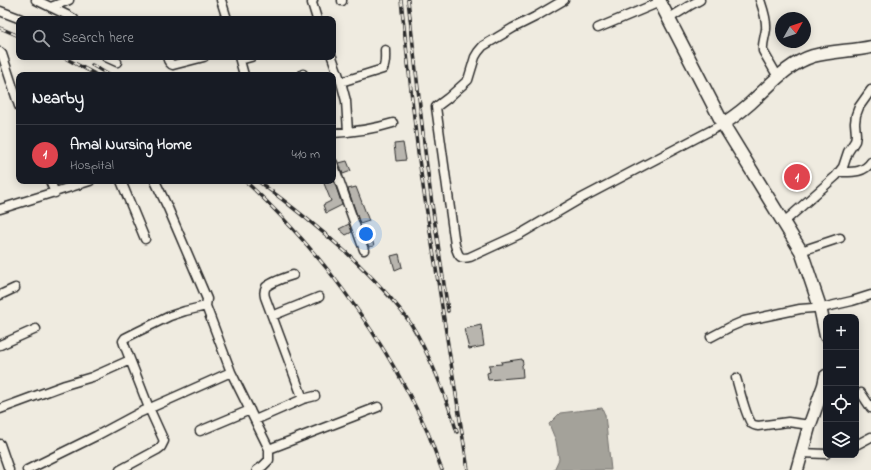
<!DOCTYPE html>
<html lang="en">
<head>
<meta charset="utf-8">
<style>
  :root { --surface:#171b24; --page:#242831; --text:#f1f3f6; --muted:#9ea1a6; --line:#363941; --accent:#ea580c }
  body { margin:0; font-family:"Indie Flower",sans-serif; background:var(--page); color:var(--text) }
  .controls { position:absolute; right:12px; bottom:12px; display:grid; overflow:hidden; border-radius:8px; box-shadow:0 2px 10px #0003 }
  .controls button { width:36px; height:36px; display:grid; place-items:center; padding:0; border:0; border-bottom:1px solid var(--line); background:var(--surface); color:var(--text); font:20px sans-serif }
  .compass { position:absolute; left:775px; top:12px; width:36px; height:36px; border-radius:50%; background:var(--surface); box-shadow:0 2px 10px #0003; rotate:50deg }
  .you { position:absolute; left:366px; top:234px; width:14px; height:14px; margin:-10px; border:3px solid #fff; border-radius:50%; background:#1a73e8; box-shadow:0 0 0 6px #1a73e833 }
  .badge { display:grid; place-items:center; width:26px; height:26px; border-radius:50%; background:var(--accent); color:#fff; font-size:13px; font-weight:700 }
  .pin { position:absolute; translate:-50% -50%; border:2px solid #fff; box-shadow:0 1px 4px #0006 }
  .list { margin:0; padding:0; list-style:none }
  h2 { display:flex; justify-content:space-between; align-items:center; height:52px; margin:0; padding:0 16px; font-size:17px }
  h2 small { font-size:13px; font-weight:400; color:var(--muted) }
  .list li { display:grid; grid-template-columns:26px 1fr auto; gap:12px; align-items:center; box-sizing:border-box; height:60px; padding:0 16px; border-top:1px solid var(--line) }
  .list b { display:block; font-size:15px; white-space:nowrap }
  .list p { margin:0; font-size:13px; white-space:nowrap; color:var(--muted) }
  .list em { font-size:13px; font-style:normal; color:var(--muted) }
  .icon { flex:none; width:22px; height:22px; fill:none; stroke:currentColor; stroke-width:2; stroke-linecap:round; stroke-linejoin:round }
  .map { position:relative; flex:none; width:871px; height:470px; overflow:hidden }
  .search { position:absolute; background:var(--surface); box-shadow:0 2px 10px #0003; left:16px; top:16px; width:320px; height:44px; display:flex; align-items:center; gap:10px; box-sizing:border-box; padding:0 14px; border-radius:8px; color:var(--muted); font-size:15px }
  .panel { position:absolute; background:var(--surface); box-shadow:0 2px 10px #0003; left:16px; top:72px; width:320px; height:112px; border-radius:8px }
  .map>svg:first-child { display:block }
  .water { fill:#a4a29a; stroke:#74726e }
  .building { fill:#b8b5ae; stroke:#2b2b2b }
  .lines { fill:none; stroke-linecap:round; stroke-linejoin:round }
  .street-casing { stroke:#2b2b2b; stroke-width:11 }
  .secondary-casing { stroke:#2b2b2b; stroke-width:15 }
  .street { stroke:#f7f3e8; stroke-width:8 }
  .secondary { stroke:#f7f3e8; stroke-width:12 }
  .rail-casing { stroke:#2b2b2b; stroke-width:3.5 }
  .rail { stroke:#f7f3e8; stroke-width:2; stroke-dasharray:6; stroke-linecap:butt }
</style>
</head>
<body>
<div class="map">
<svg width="871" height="470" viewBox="0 0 871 470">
  <rect width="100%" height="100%" fill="#efebe0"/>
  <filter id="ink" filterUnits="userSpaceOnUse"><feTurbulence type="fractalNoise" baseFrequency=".025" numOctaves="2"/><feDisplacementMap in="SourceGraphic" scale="8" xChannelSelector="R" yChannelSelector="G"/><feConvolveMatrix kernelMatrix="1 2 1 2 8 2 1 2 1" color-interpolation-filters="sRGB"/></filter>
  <g filter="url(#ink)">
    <path class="water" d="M602,408l3,7 6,55h-57l5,-11 -3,-18 -7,-17 11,-11z"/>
    <path class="building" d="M403,143l3,17 -10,1 -2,-17z
      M347,161l4,10 -8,3 -4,-11z
      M800,170l4,7 -11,7 -4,-6z
      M323,181h11l8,24 -16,8 -3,-8 8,-4z
      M356,187l13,34 -9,3 -12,-35z
      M349,224l3,8 -6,3 -7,-6z
      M372,239l2,7 -5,1 -3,-7z
      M399,254l3,13 -7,3 -4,-14z
      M481,325l3,21 -15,3 -5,-20z
      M522,359l1,5 -1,1 1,12 -35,3 -1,-7 3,-1 -1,-7 13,-1 -1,-2z"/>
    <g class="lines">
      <g class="street-casing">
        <path id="street" d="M36,0l31,15 7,4
          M221,0l6,19
          M313,0l-1,3 5,16
          M342,0v1
          M564,0l-29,17 -22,11 -30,18 -5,6 -3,5 -7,23 -20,18 -12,9 19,138c3,10 4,15 15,12l52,-24 58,-34 143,-75
          M760,0c3,9 7,19 6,29 -1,8 -4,15 -3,22l15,26
          M51,7l18,-7
          M0,11l21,8
          M668,19l21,-13 11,-6
          M598,28l62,-26
          M0,52l2,2 17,52
          M106,57l11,5
          M167,57c1,4 2,7 6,8l31,-8
          M239,57l5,18
          M332,57l9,25 5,19 2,31
          M240,60l11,-3
          M302,75l1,-1
          M341,82l42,-13c3,-6 2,-13 2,-19
          M333,133c20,-1 41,-4 60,-10
          M333,163l31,87
          M840,172c12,0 24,1 31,-10
          M50,181l5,12
          M121,181l24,58
          M155,181l13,27 39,91 -1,7 25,66 38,77v11l-6,6 -6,4
          M0,209l90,-28
          M784,222l52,-46 7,-9 5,-15 7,-11 1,-6 -1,-12 1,-8 3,-8 12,-17
          M801,251l39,-13
          M293,275c-6,2 -22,7 -27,12 -2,3 -2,6 -1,10l38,102
          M0,295l15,-7
          M272,316l47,-19
          M711,337l19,-10 14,-6 56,-12 26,-2 26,-6 19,-6
          M0,345l36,-16
          M736,378c3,9 10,40 16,46 3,2 3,1 6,2l30,-4 22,3
          M861,393l10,15
          M0,409l65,-24 27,-8 38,-17
          M255,420l48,-21 12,-3
          M200,431l50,-21
          M0,444l9,26
          M856,445l15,-8
          M269,449l109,-42
          M801,453l25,1
          M27,470l69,-34 43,-23 92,-41
          M120,470l37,-20 4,-3 3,-6 -15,-33 -25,-64 -1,-3 2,-3 14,-7 31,-15 15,-5 21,-5"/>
      </g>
      <g class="secondary-casing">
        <path id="secondary" d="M659,0l64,124 78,127 19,56 6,29
          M723,124c12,-8 24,-17 34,-27 17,-16 33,-34 56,-41 19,-5 39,-5 58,-9
          M797,470l12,-43 15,-42 2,-9"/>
      </g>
      <use href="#street" class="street"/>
      <use href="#secondary" class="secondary"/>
      <g class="rail-casing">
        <path id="rail" d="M401,0l17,153 8,53 42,264
          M408,0l17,151 7,53 16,107
          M0,28l19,8
          M63,57l34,18
          M92,65l17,10
          M245,181c30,27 57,57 83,89 39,50 74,105 100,163 5,12 9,25 14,37
          M258,181c31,23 61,47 90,73 22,21 45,44 63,70 5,8 10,17 14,26 14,27 23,54 32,82"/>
      </g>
      <use href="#rail" class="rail"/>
    </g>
  </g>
</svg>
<div class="controls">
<button>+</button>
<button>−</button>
<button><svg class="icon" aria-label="locate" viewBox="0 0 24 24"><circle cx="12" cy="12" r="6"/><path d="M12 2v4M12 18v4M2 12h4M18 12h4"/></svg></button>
<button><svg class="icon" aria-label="layers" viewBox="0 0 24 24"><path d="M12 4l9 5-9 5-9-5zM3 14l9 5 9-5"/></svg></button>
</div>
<svg class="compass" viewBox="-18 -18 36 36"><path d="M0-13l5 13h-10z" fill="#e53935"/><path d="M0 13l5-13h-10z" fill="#9ea1a6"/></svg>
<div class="you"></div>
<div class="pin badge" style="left:797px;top:177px;background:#e0444e">1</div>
<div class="search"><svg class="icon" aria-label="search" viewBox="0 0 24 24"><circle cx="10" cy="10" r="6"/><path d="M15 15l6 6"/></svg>Search here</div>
<section class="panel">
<h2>Nearby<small></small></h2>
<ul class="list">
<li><span class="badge" style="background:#e0444e">1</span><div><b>Amal Nursing Home</b><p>Hospital</p></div><em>410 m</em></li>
</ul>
</section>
</div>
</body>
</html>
